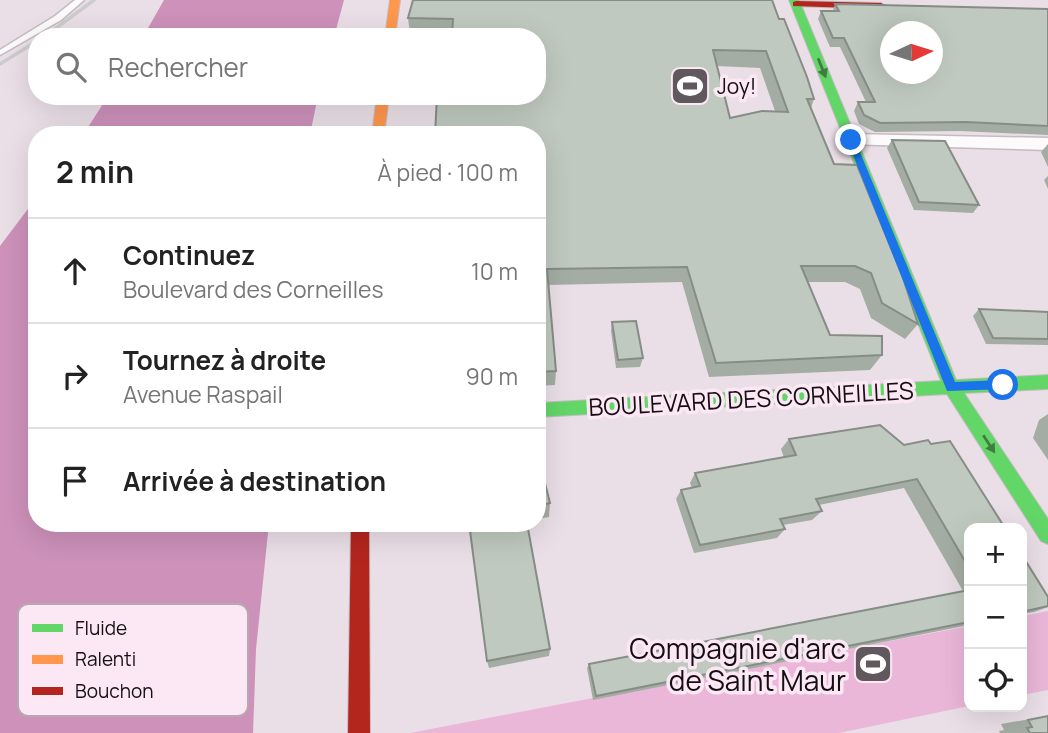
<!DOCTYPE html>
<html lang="fr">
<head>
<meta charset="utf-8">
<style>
  :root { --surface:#fff; --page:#f6f6f6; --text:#222; --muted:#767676; --line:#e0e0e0 }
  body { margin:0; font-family:Manrope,sans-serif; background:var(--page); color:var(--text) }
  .controls { position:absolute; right:21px; bottom:21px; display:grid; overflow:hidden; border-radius:14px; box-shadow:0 7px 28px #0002 }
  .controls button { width:63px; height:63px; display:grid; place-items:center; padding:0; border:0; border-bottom:2px solid var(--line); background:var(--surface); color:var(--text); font:35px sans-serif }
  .compass { position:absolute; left:880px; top:21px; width:63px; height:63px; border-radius:50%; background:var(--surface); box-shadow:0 7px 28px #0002; rotate:86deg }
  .stop { position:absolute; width:21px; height:21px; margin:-16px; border:5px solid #1a73e8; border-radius:50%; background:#fff }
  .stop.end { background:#1a73e8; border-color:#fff; box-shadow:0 2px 7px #0008 }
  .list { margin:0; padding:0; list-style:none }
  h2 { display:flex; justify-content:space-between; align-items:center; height:91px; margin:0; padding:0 28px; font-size:30px }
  h2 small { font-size:23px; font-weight:400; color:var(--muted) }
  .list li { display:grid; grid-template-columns:46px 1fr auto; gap:21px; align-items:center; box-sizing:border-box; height:105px; padding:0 28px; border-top:2px solid var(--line) }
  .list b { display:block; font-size:26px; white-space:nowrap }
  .list p { margin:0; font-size:23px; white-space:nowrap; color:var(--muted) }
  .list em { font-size:23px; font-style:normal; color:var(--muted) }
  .icon { flex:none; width:38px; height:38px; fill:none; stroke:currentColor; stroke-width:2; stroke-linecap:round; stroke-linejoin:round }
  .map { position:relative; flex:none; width:1048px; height:733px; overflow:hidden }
  .search { position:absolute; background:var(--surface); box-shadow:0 7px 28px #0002; left:28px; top:28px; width:518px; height:77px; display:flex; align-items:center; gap:18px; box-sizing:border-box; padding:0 24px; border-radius:28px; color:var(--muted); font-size:26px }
  .panel { position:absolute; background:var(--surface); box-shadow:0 7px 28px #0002; left:28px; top:126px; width:518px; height:406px; border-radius:28px }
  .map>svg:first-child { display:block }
  .green { fill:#ebb7d9 }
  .water { fill:#cd91ba }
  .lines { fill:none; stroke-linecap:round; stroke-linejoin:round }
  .lane-casing { stroke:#c4bcc1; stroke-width:3 }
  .street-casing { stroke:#c4bcc1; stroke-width:3 }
  .fast-casing { stroke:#c4bcc1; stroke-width:2 }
  .slow-casing { stroke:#c4bcc1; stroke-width:2 }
  .jam-casing { stroke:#c4bcc1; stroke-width:2 }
  .lane { fill:#fcfafb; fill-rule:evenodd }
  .street { fill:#fcfafb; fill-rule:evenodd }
  .fast { fill:#63d668; fill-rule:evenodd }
  .slow { fill:#ff974d; fill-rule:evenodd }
  .jam { fill:#b3261e; fill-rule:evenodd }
  .rail { stroke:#cdcbcc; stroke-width:3.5 }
  .wall { fill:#a4ada4; fill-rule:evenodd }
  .building { fill:#bfc9bf; stroke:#868d86; stroke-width:2; fill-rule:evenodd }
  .oneway { fill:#407c42 }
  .route { fill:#1a73e8 }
  .labels { text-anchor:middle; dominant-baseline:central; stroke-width:7; stroke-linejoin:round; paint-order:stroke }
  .far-poi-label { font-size:21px; fill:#150f13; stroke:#fbe8f4; text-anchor:start }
  .street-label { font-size:24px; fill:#150f13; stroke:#fbe8f4 }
  .near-poi-label { font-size:28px; fill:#150f13; stroke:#fbe8f4; text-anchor:end }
  .key { fill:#fbe8f4; stroke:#b6a7b0; stroke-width:2 }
  .key-label { font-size:19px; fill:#150f13 }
</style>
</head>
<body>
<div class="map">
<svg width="1048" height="733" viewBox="0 0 1048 733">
  <rect width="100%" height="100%" fill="#eadfe6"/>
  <path class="green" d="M1048,611v79l-26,5v-79z
    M969,626v80l-130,27h-429z"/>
  <path class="water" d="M164,0h180l-10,37h-191z
    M108,96h210l-8,39h-227z
    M37,197v326h232l-13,126 -3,84h-253v-487z"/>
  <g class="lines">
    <g class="lane-casing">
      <path id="lane" d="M75,0h9l-23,20 -61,35v-5l55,-34z"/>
    </g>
    <g class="street-casing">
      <path id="street" d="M851,134l197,4v12l-204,-6 -2,-4z"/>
    </g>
    <g class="fast-casing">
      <path id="fast" d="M789,0h10l157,380 92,-5v14l-84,4 84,126v25l-7,-3 -94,-147 -410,23v-14l404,-22z"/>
    </g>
    <g class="slow-casing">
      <path id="slow" d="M390,0h10l-5,37h-10z
        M377,96h12l-5,39h-12z"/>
    </g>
    <g class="jam-casing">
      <path id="jam" d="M796,1l85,2 5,3 -5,3 -88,-3v-4z
        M351,523h18l1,210h-22z"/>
    </g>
    <use href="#lane" class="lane"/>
    <use href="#street" class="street"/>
    <use href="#fast" class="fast"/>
    <use href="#slow" class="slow"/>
    <use href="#jam" class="jam"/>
    <path class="rail" d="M44,37l50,-37
      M0,64l37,-23"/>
  </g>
  <path class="wall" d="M835,4l213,5v126l-88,-4 -85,1 -16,-8 -5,-13 4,-9h8l-26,-55h-10l-12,-28 3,-8h12z
    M408,18l371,1 35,80 -3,9 23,56 84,160 -13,15 -34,-21 -11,-29 -15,-7h-38l23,53 52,20 -12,15 -161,7 -27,-95 -134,3 8,86 -1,14 -18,1v-290l-85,-61 -42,-1zM717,66l43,2 15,43 -45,7z
    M892,140l87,65 -6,8 -59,-3 -27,-62z
    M1048,144v23l-7,-15z
    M1048,176v13l-4,-9z
    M979,309l69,3v33l-62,-1 -13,-28z
    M612,322l31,36 -3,9 -24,1 -5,-37z
    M1048,414v46l-15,-22 6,-18z
    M880,425l89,103v97l-376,75 -6,-32 2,-4 374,-73 -59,-103 -85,17 3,6 -10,9 -29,5 2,4 -8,9 -83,15 -18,-54 5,-9 11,-2 -2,-5 5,-10 89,-15 -3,-9 8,-10z
    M537,452l13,51 -1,14 -12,2z
    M1022,555l26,42v10l-14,5 -12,2z
    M550,649l-1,7 -60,12 -2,-7z
    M1048,716v17h-48l-1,-2 5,-1 -3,-6z"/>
  <path class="building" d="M413,0h359l7,19h5l23,58 7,22h-7l27,65 23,1 45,110 16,49 -36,-21 -11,-30 -16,-7h-54l29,69 52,1v19l-166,8 -29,-96 -140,2 9,102 -19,1v-138h2l-2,-8v-91h-102l2,-39h100v-59h-85l1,-18 -45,-1zM713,50l53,1 22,61 -26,-1 -32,7z
    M835,4l213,5v117l-82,-4 -86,1 -16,-8 -6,-13h17l-31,-64h-11l-12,-27h18zM891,32h42v42h-42z
    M892,140l53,1 34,64 -60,-3z
    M979,309l69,3v27l-55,-1z
    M636,321l7,37 -25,2 -6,-38z
    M880,425l24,20 24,-5 3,4 19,-3 55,87h-36v40l-52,-89 -101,20 6,12 -42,8 5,10 -85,16 -19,-55 19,-4 -5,-13 101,-18 -7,-16z
    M537,452l13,51 -13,3z
    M469,523h58l23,126 -63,12z
    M1022,555l26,42v9l-26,6z
    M969,590v32l-373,74 -7,-32z
    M1048,716v17h-18l-3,-5 5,-1 -4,-7z"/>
  <defs><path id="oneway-solid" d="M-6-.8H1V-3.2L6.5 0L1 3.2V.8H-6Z" transform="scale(1.75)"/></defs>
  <g class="oneway">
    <use href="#oneway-solid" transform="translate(822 68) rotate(68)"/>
    <use href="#oneway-solid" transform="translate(989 444) rotate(57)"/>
  </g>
  <path class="route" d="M851,137l4,3 100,242 48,-2 6,5 -2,4 -60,2 -100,-251z"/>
  <defs>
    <g id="stadium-square" transform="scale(2.0125)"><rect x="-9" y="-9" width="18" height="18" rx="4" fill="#60585d" stroke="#fbe8f4"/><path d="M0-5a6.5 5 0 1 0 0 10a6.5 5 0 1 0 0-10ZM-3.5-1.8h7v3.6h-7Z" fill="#fff"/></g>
  </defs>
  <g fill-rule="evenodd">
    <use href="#stadium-square" x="690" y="86"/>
    <use href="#stadium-square" x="873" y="664"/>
  </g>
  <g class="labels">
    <g class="far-poi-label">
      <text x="717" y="86">Joy!</text>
    </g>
    <g class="street-label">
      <text transform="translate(751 398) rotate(-3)">BOULEVARD DES CORNEILLES</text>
    </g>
    <g class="near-poi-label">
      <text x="846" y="648">Compagnie d'arc<tspan x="846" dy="32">de Saint Maur</tspan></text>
    </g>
  </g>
  <rect x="18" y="604" width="230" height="112" rx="10" class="key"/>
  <rect x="32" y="624" width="31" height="8" fill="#63d668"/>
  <rect x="32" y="655" width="31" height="9" fill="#ff974d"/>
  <rect x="32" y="687" width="31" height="8" fill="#b3261e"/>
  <g class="key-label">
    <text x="75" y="635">Fluide</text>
    <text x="75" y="666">Ralenti</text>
    <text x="75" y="698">Bouchon</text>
  </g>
</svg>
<div class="controls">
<button>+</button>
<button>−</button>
<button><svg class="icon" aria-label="locate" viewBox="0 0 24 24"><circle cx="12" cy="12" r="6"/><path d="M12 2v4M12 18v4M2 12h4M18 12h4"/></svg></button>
</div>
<svg class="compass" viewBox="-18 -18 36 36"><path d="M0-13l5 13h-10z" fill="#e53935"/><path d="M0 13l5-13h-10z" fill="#767676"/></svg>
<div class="stop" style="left:1003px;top:385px"></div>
<div class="stop end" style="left:851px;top:140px"></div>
<div class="search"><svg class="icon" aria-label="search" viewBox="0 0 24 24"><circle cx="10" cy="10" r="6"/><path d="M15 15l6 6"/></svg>Rechercher</div>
<section class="panel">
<h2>2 min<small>À pied · 100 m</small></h2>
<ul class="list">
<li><svg class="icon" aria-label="ahead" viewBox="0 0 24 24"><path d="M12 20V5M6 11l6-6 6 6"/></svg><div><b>Continuez</b><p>Boulevard des Corneilles</p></div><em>10 m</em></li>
<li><svg class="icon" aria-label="right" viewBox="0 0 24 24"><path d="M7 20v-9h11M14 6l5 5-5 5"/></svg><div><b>Tournez à droite</b><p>Avenue Raspail</p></div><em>90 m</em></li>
<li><svg class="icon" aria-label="arrive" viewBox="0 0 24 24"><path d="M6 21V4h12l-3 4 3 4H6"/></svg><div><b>Arrivée à destination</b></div></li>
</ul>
</section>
</div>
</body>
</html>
